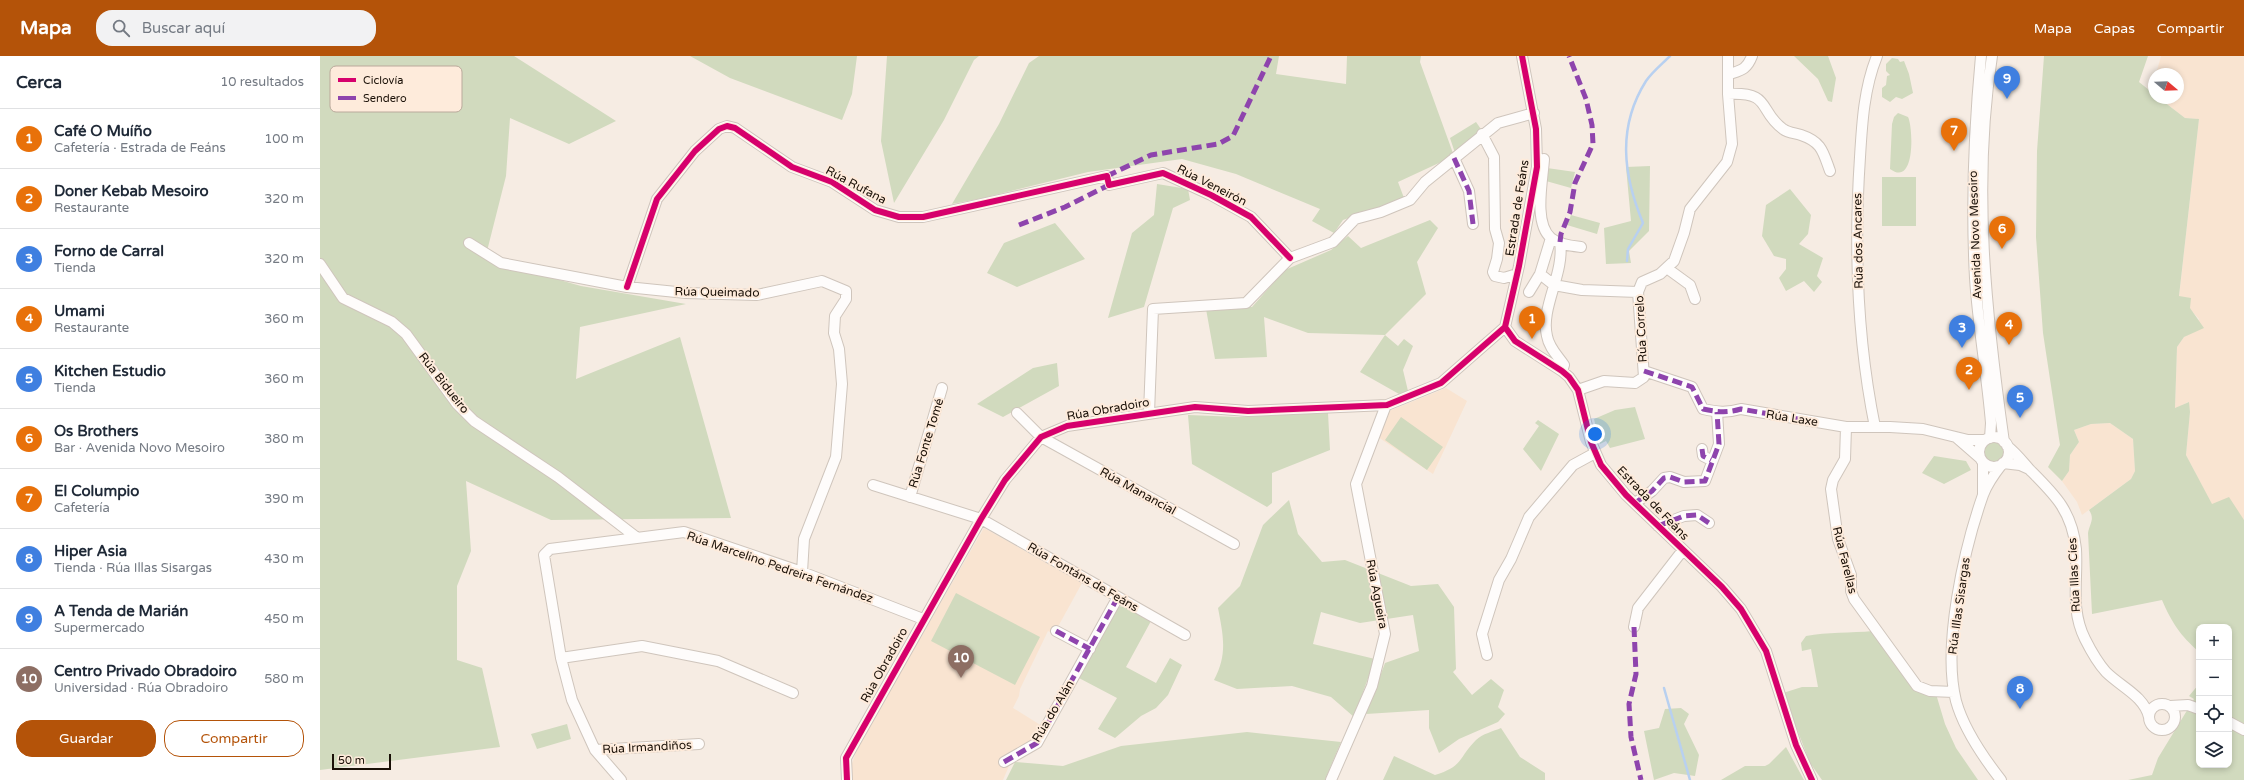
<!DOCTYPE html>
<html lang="es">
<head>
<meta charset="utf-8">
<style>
  :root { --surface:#fff; --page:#f2f2f3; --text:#1f2937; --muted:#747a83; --line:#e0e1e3; --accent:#b45309 }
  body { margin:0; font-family:"Varela Round",sans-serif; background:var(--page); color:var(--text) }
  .controls { position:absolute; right:12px; bottom:12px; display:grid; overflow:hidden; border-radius:8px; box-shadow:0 2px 6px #0003 }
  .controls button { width:36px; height:36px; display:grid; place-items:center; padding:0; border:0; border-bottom:1px solid var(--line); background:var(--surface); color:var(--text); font:20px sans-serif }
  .compass { position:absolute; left:1828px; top:12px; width:36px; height:36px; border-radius:50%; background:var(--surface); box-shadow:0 2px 6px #0003; rotate:109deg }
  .scale { position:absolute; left:12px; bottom:10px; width:59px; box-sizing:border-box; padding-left:4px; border:2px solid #1a1007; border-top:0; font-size:11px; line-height:14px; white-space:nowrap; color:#1a1007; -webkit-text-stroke:3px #feebdb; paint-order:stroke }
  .you { position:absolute; left:1275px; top:378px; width:14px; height:14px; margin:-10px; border:3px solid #fff; border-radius:50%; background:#1a73e8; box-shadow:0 0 0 6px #1a73e833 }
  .badge { display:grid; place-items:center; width:26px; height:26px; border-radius:50%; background:var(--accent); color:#fff; font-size:13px; font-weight:700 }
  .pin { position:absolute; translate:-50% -33px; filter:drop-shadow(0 1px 2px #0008) }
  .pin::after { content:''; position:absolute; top:21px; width:14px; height:12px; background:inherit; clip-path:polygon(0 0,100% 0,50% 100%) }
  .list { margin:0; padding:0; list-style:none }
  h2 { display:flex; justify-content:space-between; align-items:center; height:52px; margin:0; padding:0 16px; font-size:17px }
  h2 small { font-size:13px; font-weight:400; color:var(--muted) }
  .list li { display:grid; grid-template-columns:26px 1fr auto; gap:12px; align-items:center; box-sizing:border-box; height:60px; padding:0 16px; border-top:1px solid var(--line) }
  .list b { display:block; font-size:15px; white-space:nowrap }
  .list p { margin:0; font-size:13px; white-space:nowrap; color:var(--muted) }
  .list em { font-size:13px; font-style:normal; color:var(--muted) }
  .actions { display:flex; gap:8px; padding:12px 16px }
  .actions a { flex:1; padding:9px 0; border:1px solid var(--accent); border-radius:16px; text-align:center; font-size:14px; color:var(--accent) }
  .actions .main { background:var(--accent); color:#fff }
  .icon { flex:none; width:22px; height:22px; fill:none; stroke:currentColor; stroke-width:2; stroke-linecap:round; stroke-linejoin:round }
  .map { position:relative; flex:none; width:1924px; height:724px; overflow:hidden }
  header { display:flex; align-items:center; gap:24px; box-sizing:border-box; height:56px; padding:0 20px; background:var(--accent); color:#fff }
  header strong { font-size:19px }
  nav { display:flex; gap:22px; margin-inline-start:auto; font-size:14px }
  .search { width:280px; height:36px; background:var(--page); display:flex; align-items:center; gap:10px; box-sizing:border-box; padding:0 14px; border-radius:16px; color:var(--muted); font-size:15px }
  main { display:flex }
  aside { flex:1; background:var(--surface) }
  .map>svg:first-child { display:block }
  .built { fill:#f9e4d1 }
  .green { fill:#d1dabe }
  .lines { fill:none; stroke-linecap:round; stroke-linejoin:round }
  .stream { stroke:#b8d0f0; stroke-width:2.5 }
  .minor-casing { stroke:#cfc5bc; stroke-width:12 }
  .minor { stroke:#fefcfb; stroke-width:10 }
  .quiet { stroke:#8e44ad; stroke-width:5; stroke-dasharray:10 5; stroke-linecap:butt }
  .cycleway-casing { stroke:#feebdb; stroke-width:8 }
  .cycleway { stroke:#d6006c; stroke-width:6 }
  .labels { text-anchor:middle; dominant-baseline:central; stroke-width:4; stroke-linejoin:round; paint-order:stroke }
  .street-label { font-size:12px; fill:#1a1007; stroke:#feebdb }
  .key { fill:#feebdb; stroke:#baa99b; stroke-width:1 }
  .key-label { font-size:11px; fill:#1a1007 }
</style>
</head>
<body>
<header>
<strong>Mapa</strong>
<div class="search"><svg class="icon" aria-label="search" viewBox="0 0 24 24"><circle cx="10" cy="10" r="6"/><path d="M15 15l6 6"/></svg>Buscar aquí</div>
<nav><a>Mapa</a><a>Capas</a><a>Compartir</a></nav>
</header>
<main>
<aside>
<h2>Cerca<small>10 resultados</small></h2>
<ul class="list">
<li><span class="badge" style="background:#e8710a">1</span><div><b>Café O Muíño</b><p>Cafetería · Estrada de Feáns</p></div><em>100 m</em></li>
<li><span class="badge" style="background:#e8710a">2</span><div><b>Doner Kebab Mesoiro</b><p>Restaurante</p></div><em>320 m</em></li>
<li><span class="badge" style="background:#3f7fe0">3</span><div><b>Forno de Carral</b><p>Tienda</p></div><em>320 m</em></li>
<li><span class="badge" style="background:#e8710a">4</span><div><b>Umami</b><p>Restaurante</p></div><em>360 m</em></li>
<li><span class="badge" style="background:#3f7fe0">5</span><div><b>Kitchen Estudio</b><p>Tienda</p></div><em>360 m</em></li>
<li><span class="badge" style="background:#e8710a">6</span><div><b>Os Brothers</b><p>Bar · Avenida Novo Mesoiro</p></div><em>380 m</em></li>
<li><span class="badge" style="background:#e8710a">7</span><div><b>El Columpio</b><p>Cafetería</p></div><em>390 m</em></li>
<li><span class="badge" style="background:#3f7fe0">8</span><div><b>Hiper Asia</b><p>Tienda · Rúa Illas Sisargas</p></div><em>430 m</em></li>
<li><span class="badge" style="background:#3f7fe0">9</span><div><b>A Tenda de Marián</b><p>Supermercado</p></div><em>450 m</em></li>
<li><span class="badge" style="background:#8d6e63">10</span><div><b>Centro Privado Obradoiro</b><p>Universidad · Rúa Obradoiro</p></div><em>580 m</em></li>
</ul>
<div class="actions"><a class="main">Guardar</a><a>Compartir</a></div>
</aside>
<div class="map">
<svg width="1924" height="724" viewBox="0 0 1924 724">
  <rect width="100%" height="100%" fill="#f6ece3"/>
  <path class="built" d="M1841,0h83v464l-5,-6 -27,-9 -26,-50 4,-43 -2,-10 -13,7 2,-62 7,-10 7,-4 8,-14 -20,-22 20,-178 -14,-1 -26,-20h19v-24h-22z
    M1126,332l21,13 -34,73 -55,-37 11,-26z
    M1790,367l23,16 2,32 -4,8 -49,36 -5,-13 -15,-21 7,-10 1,-16 9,-13 -5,-12 17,-6z
    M664,472l98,55 -28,51 -6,-3 -28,58 -1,7 -6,12 29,18 -5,12 -25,21 -9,21h-154v-8l10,-28z"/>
  <path class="green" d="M0,0h194l102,65 -47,23 -59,-26 -4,58 -21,83 96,27 105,18 -106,23 -4,52 104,-42 51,181 -180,2 -85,-39 5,70 -14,35v74l25,8 18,79 -180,23z
    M370,0h167l-5,38 -10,26 -112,-42z
    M567,0h92l-5,4 -30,60 -50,83 -13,-62z
    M719,0h240l-3,18 70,10 1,-28h74l-1,6 34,94 -56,26 6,16 -61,22 -9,13 -22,-12 8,-12 -84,-35 -54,-15 -94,13 -105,26 -31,6 47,-80 30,-61z
    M1474,0h34l8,22 -4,24 -4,-1 -10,-22z
    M1724,0h104l-9,26 15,12v4h5l26,20 14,1 -20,177 12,2 -1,10 14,20 -20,9 -7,10 -2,61 14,-6 1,10 -4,43 26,49 17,-7 15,23v260h-116l24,-5 6,-17 36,-59 -5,-3 10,-12v81h30v-138h-30v25c-19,-17 -27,-29 -37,-52l-70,14 -4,-81c2,-10 7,-14 1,-23l42,-31 4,-8 -2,-32 -23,-16 -19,1 -17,6 5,12 -9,13 -1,16 -7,10 -14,-14 12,-22 -17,-112 -7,-96 1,-86z
    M1572,2l6,1 2,3 4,-1 5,13 4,19 -11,6 -6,-2 -6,5 -8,-5v-9l4,-3 1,-9 3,-1 -4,-4v-7z
    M1578,57l10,4c5,9 8,71 -18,52l2,-45 2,-7z
    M1156,66l7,10 -28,21 -5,-15z
    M1330,110l-1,65 -20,20 2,12 -25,1 -2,-36 27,-7 -5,-54z
    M1227,112l28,4 -4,16 -25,-7z
    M1562,121h34v49h-34z
    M837,128l31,5 2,11 -17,8 -29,99 -36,11 24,-85 22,-18z
    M1470,133l21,26 -3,19 -9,10 24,14 -6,18 5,6 -8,10 -10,-11 -18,10 -7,-13 7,-9v-10l-12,-3 -12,-20 4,-31z
    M1251,159l29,8 -3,11 -30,-9z
    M1110,164l8,8 -21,34 9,32 -41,41 13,11 6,-7 9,7 -10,24 5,21 -9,3 -39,-22 25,-37 -77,-2 -44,-16 3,40 -52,2 -9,-50 46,-2 33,-37 46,-20 17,-14 13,12z
    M735,167l30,36 -68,28 -30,-14 17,-30z
    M737,307l2,23 -56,31 -26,-13 56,-36z
    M1315,351l10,32 -35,9 -4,-7 -6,3 -6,-25 21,-9z
    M1008,357l2,37 -58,23v30l-5,4 -75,-43 -4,-49 51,2z
    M1081,361l42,30 -16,23 -42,-30z
    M1218,364l21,14 -18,37 -18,-22 16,-23 -4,-3z
    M1663 396a11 11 0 1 1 22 0a11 11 0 1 1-22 0Z
    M1614,400l32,5 5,9 -27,14 -22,-11z
    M969,444l9,34 24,28 23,-2 66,26 27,-2 16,23 2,62 -3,3 19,23 19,-16 13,11 -6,17 7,7 -7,8 -39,17 -20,14 -10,-25v-18l-63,4 19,-51 34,-12 -6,-36 -53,8 -39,-11 -8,32 62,15 -21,58 -23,-20 -39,-11 -55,3 -23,-9c14,-26 9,-45 4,-72l22,-22 23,-61z
    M636,537l84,44 -25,48 -84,-44z
    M803,550l28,15 -25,46 30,16 14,-25 12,7 -14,30 -12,13 -15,8 -26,22 -17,-9 19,-31 -40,-21 40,-70z
    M1553,575l26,35 37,28 9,30 11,24 22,32h-156l-12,-17 -27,-70 19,-6h16l-7,-38 -9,2 -1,-8 5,-7c21,-4 45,-3 67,-5z
    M1361,652l8,6 -5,10 15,31 -4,21 -21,-3 -20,7 -10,-49 15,-3 6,-19z
    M247,668l4,15 -34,10 -6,-15z
    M1181,672l19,29 25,16v7h-162l11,-24 41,19c29,-9 23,-17 41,-35 6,-6 18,-9 25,-12z
    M927,676l94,10 -16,38h-319l9,-18 48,4 58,-20z
    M1466,691l18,33h-83l24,-14h20l4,-2z"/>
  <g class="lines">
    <path class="stream" d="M1307,205l1,-12 15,-26c-20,-48 -26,-96 3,-142 6,-9 16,-17 24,-25
      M1344,632l26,92"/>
    <g class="minor-casing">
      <path id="minor" d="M1202,0l14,73 1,38 -18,99 -14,61 10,14 47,30 7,6 9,13 13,52 10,23 25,30 96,92 19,22 25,42 30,94 16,35
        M1661,0c-7,74 -10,147 -6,222 3,48 12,96 16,145l-1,15
        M1672,0c-20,128 -6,259 12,386
        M1410,18c12,-4 17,-5 22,-18
        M1408,38c45,-2 29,16 55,35 5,4 12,4 18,6 21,7 22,17 29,36
        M1162,78l12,23 1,72 4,14 -2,16 -4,13 2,4 9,2 13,-4
        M1134,102l15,33 4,33
        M1224,103c-1,20 -11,64 7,79 8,7 21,8 30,9
        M1240,186c5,31 -20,66 -13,94 2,12 11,20 17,29l-2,6
        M149,187l32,20 126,24 59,6 71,2 65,-14 24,10v8l-11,17 -1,17 5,16 3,35 -6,73 -32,82 -2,33
        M0,208l23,34 49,24 14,12 51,70 17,17 84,56 78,60
        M1348,213l22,16 5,14
        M1220,218l14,11 28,5 56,2
        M307,231l30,-88 38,-48 24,-22 8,-3 8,2 57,39 40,15 43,28 24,7h24l184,-41 2,9 54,-12 48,22 40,22 39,41
        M1209,236l11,-18 11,-36
        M1324,315l48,16 11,22c14,3 24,4 38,0l105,18h44l33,2 45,11h17
        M1258,334l26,-9 31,2 9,-6 -6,-85 4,-10 18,-8 14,-13 10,-28 6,-24 37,-47 5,-18 -4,-50v-38
        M697,357l24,24 193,107
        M829,357l4,-104 93,-6 44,-45 43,-16 22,-23 26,-7 29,-12 15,-18 73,-59 36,-10
        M1526,371l-1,32 -12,21 -2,9 7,50 13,36v16l3,8 63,87 13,5 24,1
        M1555,371c-18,-88 -21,-180 -15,-270 2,-34 4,-69 17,-101
        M1659 396a15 15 0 1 1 30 0a15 15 0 1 1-30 0Z
        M1637,382l23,20
        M1687,390c9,7 15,15 23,24 25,25 42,41 46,79 2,32 -6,60 9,90 6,12 12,23 21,33 15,15 38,24 43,45
        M1382,393l1,7 8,4
        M1663,407v31
        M1683,407l17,2 9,4
        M553,429l108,34 204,116
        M590,441l32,-109
        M1315,447l17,-12 12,-13 6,-1 14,5 21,-1 14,-37 -2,-32
        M1338,470l26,-10 13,-1 12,8
        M1314,571l4,-19 45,-58
        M736,575l34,18
        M1167,599l-5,-21 17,-54 12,-21 18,-42 44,-52 22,-12
        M241,602l81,-12 76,15 75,32
        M1829 661a13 13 0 1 1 26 0a13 13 0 1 1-26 0Z
        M1850,650l18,-1 11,4
        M1909,666l15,8
        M275,694l104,-6
        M684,706l33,-19 81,-146
        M301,724l-26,-30 -23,-50 -11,-42 -17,-103 6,-6 134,-17 118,40 121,47
        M527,724l-1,-22 135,-239 24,-39 36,-43 26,-11 128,-19 53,4 139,-6 54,-22 64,-56
        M1011,724l41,-94 13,-52 -29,-150 30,-79
        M1681,724c-18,-23 -37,-50 -45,-79 -14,-55 8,-152 27,-206 4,-11 12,-22 19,-31"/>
    </g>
    <use href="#minor" class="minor"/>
    <path class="quiet" d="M1134,102l15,33 4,33
      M787,120l44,-21 67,-11 15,-8 38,-80
      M699,169l46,-18 44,-22
      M1240,186l1,-8 9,-22 5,-29 18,-39 -1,-19 -6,-26 -17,-43
      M1324,315l48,16 11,22c14,3 24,4 38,0l68,12
      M1382,393l1,7 8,4
      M1315,447l17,-12 12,-13 6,-1 14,5 21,-1 14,-37 -2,-32
      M1338,470l26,-10 13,-1 12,8
      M1314,571l2,47 -7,30 2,33 10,43
      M736,575l34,18
      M684,706l33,-19 81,-146"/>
    <g class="cycleway-casing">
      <path id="cycleway" d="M1202,0l14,73 1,38 -18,99 -14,61 10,14 47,30 7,6 9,13 13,52 10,23 25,30 96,92 19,22 25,42 30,94 16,35
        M307,231l30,-88 38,-48 24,-22 8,-3 8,2 57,39 40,15 43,28 24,7h24l184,-41 2,9 54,-12 48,22 40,22 39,41
        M527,724l-1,-22 135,-239 24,-39 36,-43 26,-11 128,-19 53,4 139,-6 54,-22 64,-56"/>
    </g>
    <use href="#cycleway" class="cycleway"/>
  </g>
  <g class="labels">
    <g class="street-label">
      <text transform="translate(536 129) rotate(28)">Rúa Rufana</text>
      <text transform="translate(892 129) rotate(27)">Rúa Veneirón</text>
      <text transform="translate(1197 152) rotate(-81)">Estrada de Feáns</text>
      <text transform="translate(1655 179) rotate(-92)">Avenida Novo Mesoiro</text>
      <text transform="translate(1538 185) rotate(-91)">Rúa dos Ancares</text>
      <text transform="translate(397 236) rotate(1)">Rúa Queimado</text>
      <text transform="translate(1321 273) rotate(-93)">Rúa Correlo</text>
      <text transform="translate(124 327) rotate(52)">Rúa Bidueiro</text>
      <text transform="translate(788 353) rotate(-10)">Rúa Obradoiro</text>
      <text transform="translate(1472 362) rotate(9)">Rúa Laxe</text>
      <text transform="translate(606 387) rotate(-73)">Rúa Fonte Tomé</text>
      <text transform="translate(818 435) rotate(29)">Rúa Manancial</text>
      <text transform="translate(1333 447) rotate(46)">Estrada de Feáns</text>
      <text transform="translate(1525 504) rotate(76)">Rúa Farellas</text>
      <text transform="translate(460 511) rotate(19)">Rúa Marcelino Pedreira Fernández</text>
      <text transform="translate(1754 519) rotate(-93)">Rúa Illas Cíes</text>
      <text transform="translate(763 521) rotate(30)">Rúa Fontáns de Feáns</text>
      <text transform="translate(1057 538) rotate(79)">Rúa Agueira</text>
      <text transform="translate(1639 550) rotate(-82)">Rúa Illas Sisargas</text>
      <text transform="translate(564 609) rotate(-61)">Rúa Obradoiro</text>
      <text transform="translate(733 655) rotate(-59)">Rúa do Alán</text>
      <text transform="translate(327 691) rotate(-3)">Rúa Irmandiños</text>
    </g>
  </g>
  <rect x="10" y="10" width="132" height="46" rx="6" class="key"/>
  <rect x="18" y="22" width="18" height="4" fill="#d6006c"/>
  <rect x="18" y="40" width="18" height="4" fill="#8e44ad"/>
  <g class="key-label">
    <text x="43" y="28">Ciclovía</text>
    <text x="43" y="46">Sendero</text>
  </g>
</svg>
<div class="controls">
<button>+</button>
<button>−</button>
<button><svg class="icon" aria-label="locate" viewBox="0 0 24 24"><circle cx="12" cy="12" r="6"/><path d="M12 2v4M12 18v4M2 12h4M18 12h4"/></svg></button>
<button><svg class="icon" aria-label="layers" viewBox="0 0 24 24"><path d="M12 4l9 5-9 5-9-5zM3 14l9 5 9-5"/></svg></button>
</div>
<svg class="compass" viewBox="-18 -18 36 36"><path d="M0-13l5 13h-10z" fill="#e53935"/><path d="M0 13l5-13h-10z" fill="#747a83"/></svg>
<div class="scale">50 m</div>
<div class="you"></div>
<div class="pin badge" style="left:1212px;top:283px;background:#e8710a">1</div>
<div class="pin badge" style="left:1649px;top:334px;background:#e8710a">2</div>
<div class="pin badge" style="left:1642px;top:292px;background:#3f7fe0">3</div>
<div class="pin badge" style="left:1689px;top:289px;background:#e8710a">4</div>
<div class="pin badge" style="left:1700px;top:362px;background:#3f7fe0">5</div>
<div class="pin badge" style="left:1682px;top:193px;background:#e8710a">6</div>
<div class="pin badge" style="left:1634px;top:95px;background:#e8710a">7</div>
<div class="pin badge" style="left:1700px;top:653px;background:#3f7fe0">8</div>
<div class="pin badge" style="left:1687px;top:43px;background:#3f7fe0">9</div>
<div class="pin badge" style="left:641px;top:622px;background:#8d6e63">10</div>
</div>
</main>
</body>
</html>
